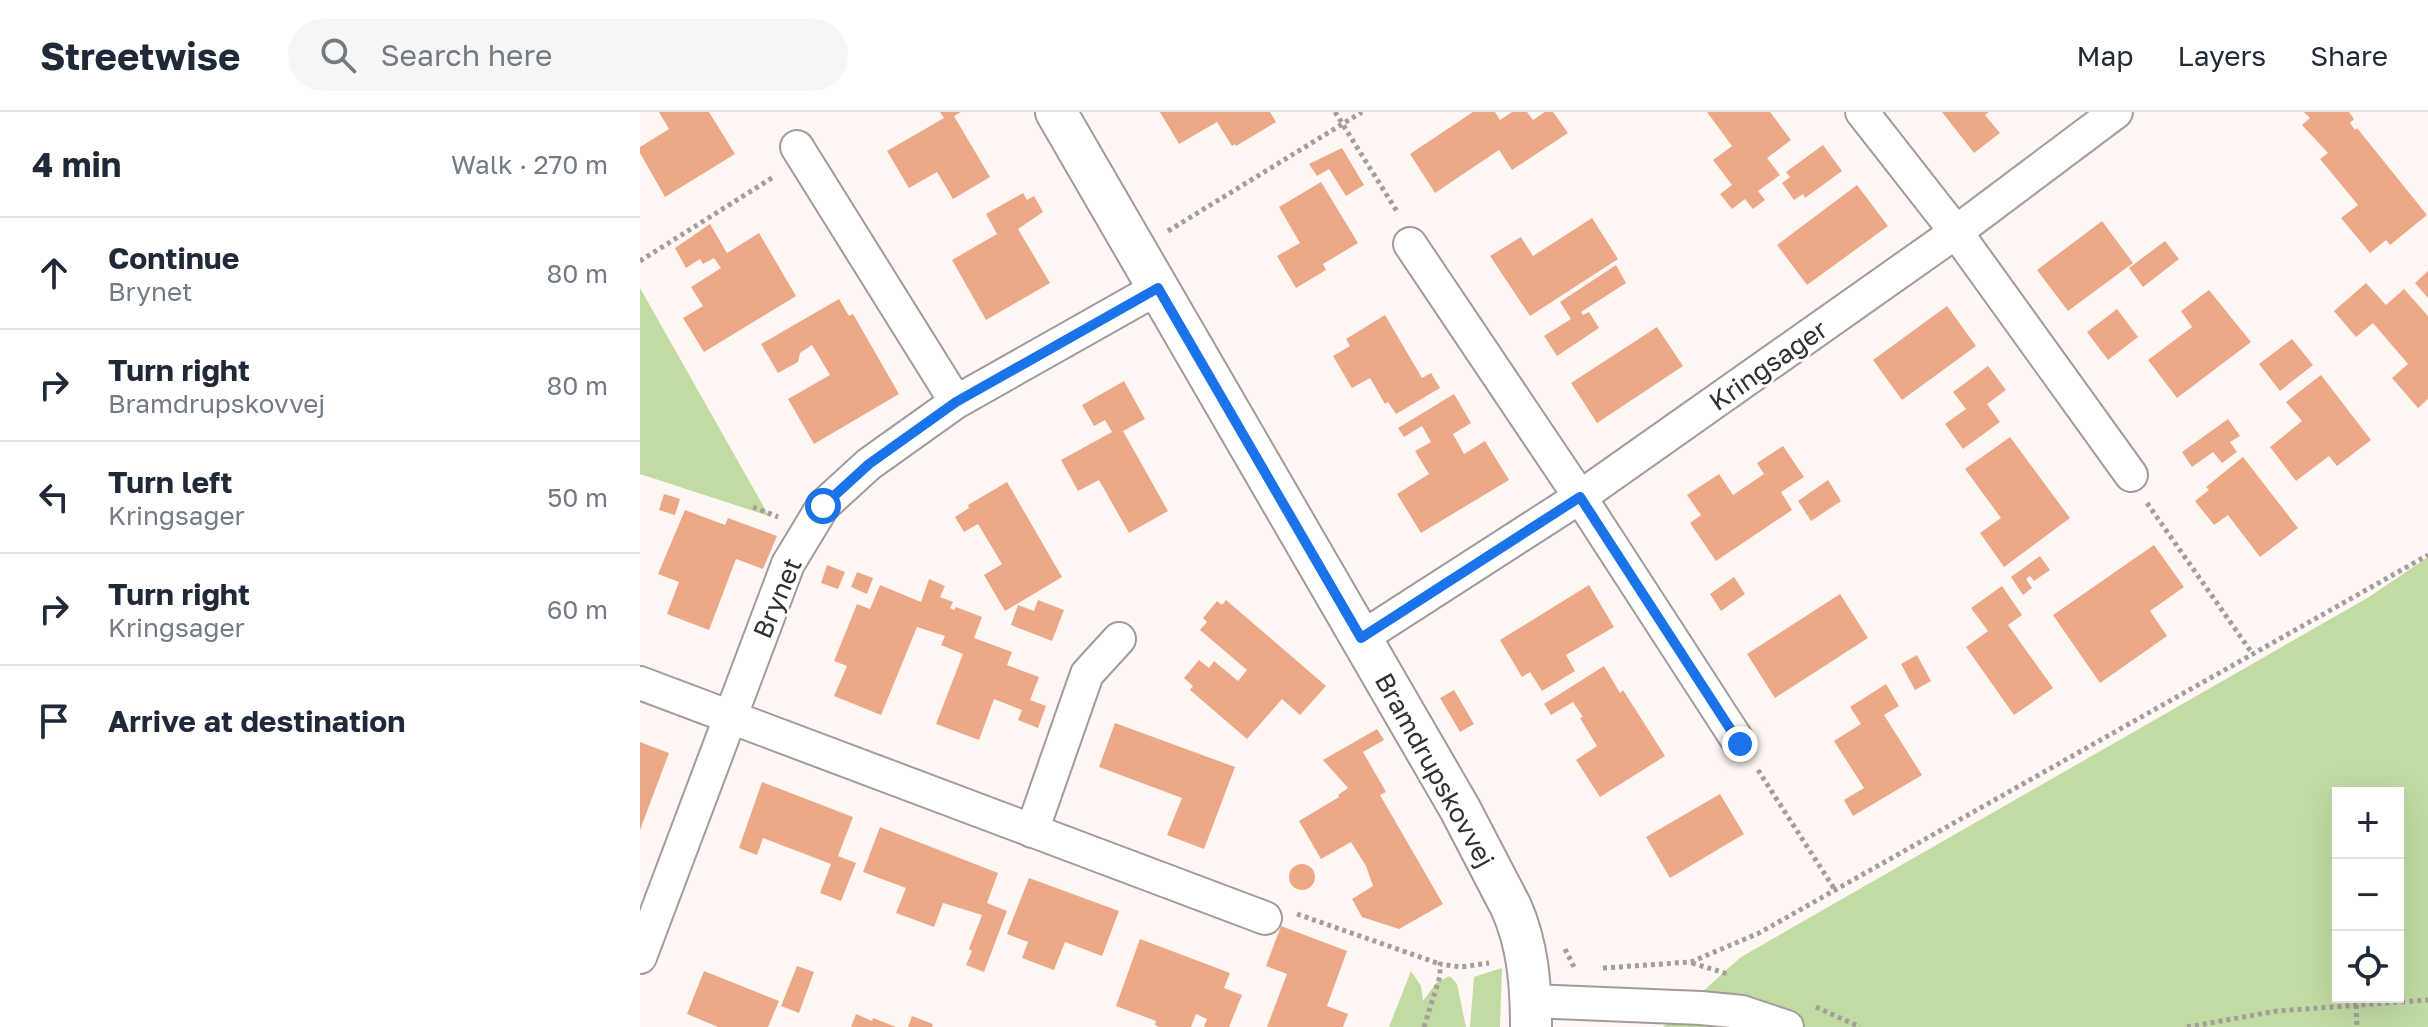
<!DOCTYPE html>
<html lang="en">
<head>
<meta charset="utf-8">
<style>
  :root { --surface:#fff; --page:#f6f6f7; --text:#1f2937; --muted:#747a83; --line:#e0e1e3 }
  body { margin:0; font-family:"Golos Text",sans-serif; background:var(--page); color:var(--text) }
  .controls { position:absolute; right:24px; bottom:24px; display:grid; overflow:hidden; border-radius:0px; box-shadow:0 8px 32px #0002 }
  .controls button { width:72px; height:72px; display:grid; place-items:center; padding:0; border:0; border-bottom:2px solid var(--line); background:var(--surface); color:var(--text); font:40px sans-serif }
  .stop { position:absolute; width:24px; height:24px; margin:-18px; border:6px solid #1a73e8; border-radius:50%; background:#fff }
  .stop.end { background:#1a73e8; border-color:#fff; box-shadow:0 2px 8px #0008 }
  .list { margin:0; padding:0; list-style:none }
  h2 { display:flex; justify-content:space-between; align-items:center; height:104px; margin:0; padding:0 32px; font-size:34px }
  h2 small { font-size:26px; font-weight:400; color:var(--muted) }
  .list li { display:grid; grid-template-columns:52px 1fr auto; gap:24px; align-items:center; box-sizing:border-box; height:112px; padding:0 32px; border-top:2px solid var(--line) }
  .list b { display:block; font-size:30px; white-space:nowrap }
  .list p { margin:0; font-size:26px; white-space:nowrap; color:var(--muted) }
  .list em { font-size:26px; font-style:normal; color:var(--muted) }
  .icon { flex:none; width:44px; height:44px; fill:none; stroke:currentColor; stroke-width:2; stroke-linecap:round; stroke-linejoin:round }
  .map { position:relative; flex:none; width:1788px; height:915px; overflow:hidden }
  header { display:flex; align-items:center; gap:48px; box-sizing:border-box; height:112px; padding:0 40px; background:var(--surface); border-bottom:2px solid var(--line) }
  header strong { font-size:38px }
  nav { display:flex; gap:44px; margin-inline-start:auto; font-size:28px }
  .search { width:560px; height:72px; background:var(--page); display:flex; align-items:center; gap:20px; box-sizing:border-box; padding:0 28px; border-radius:44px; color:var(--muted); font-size:30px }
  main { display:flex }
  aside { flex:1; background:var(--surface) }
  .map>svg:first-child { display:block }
  .green { fill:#c2dba3; fill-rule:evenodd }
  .building { fill:#eda888 }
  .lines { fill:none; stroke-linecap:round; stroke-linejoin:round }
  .minor-casing { stroke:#a29b98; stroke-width:36 }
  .tertiary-casing { stroke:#a29b98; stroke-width:44 }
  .path { stroke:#a39e9c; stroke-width:5; stroke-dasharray:4 4; stroke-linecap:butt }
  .minor { stroke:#fff; stroke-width:32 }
  .tertiary { stroke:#fff; stroke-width:40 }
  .route { stroke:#1a73e8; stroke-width:10 }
  .labels { text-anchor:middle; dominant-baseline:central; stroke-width:6; stroke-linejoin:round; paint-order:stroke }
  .street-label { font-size:26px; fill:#32302e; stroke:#fff }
</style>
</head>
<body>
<header>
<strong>Streetwise</strong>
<div class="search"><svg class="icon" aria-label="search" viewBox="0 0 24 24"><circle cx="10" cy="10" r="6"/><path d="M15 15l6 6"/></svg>Search here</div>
<nav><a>Map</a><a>Layers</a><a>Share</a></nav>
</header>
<main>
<aside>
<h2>4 min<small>Walk · 270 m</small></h2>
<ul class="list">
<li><svg class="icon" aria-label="ahead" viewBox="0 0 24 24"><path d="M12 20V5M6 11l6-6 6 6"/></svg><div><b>Continue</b><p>Brynet</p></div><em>80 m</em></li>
<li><svg class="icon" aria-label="right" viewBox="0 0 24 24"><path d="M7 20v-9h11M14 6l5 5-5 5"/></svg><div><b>Turn right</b><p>Bramdrupskovvej</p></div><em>80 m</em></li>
<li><svg class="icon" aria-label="left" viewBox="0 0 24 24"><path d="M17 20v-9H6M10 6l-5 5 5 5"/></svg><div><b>Turn left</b><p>Kringsager</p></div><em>50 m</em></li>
<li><svg class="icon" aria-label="right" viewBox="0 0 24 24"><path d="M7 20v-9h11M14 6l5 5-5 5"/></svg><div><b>Turn right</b><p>Kringsager</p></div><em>60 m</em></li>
<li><svg class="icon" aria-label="arrive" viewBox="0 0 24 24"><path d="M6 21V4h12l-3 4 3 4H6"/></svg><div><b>Arrive at destination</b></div></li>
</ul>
</aside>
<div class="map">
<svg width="1788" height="915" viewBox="0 0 1788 915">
  <rect width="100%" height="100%" fill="#fef7f4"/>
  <path class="green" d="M0,176l129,228 -129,-42z
    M1788,445v470h-765l78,-70 628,-360zM1698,681h60v204h-60z
    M862,856l-2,59h-30l4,-50z
    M771,859l10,15 2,15 14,-19 13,-6 7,8 9,43h-77z"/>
  <path class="building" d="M19,0h50l26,42 -70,43 -25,-44v-6l29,-18z
    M300,0h21l-7,4 36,61 -37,22 -16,-27 -28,16 -22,-37 57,-33z
    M520,0h110l6,10 -40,24 -1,-2 -3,2 -15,-24 -38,22z
    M833,0h22l5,8 12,-8h15l6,8 12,-8h8l15,21 -56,37 -13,-20 -64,43 -25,-39z
    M1067,0h63l21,28 -24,18 13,17 -22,16 7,9 -12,9 -8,-10 -13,10 -12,-15 12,-9 -19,-25 19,-14z
    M1302,0h47l-4,3 15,18 -26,20z
    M1664,0h45l5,7 -4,4 5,7 2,-2 70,87 -37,30 -4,-5 -16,13 -29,-35 17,-13 -38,-46 8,-6 -26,-28 8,-7z
    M1183,33l19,26 -37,27 -2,-4 -9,6 -12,-17 8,-6 -4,-5z
    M702,36l22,37 -18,11 -17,-27 -12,7 -8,-12z
    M681,70l37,61 -35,21 3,6 -30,18 -19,-32 23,-13 -21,-36z
    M1217,73l31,41 -81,59 -30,-40z
    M383,81l4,7 7,-4 9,16 -25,17 32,54 -64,37 -34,-60 45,-26 -11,-20z
    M952,106l26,41 -88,57 -40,-60 31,-19 12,19z
    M1462,109l31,42 -65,48 -31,-41z
    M70,112l17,29 32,-20 37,63 -92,56 -21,-34 20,-12 -12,-19 30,-19 -7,-10 -11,6 -3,-5 -14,9 -11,-20z
    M1525,129l14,18 -36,28 -14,-19z
    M976,153l10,18 -45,29 2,3 6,-3 10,16 -42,28 -13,-20 27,-17 -11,-17z
    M1788,159v27l-13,-15z
    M1726,171l20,22 18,-16 24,27v83l-10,9 -26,-30 16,-14 -35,-41 -17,14 -22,-26z
    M1569,178l42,52 -74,56 -29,-38 44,-33 -11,-16z
    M199,187l10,17 4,-2 46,80 -85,50 -26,-45 42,-24 -18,-30 -12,8 -2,9 -20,11 -17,-29z
    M1307,194l29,40 -74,54 -29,-40z
    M1477,197l21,28 -30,23 -21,-28z
    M745,203l37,63 9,-5 9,15 -44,26 -8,-12 -3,2 -15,-26 -18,10 -19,-32 17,-10 -4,-7z
    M1017,215l26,39 -86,57 -26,-40z
    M1652,227l21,26 -33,26 -21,-27z
    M1348,254l18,24 -19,14 13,18 -37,27 -18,-25 21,-15 -13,-17z
    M1681,263l50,65 -34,26 -8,-10 -33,25 -26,-34 32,-26 -16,-19z
    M484,269l21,38 -22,12 45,80 -39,22 -30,-53 -21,11 -17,-31 51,-28 -7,-12 -11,6 -12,-21z
    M814,282l17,29 -18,11 11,20 21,-13 24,39 -88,53 -24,-39 32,-20 -14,-23 16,-9 -9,-16 -18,11 -6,-9z
    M1588,307l12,17 -10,6 7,10 -15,11 -9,-11 -21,15 -10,-15z
    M1370,325l60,81 -66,49 -24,-34 21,-15 -36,-49z
    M1143,334l21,31 -23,15 11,18 -76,51 -26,-38 11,-8 -14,-20 32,-21 14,21 31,-21 -7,-11z
    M1603,345l55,71 -38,29 -32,-42 -14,10 -19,-24 14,-11 -3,-3z
    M1188,368l13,21 -30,20 -13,-20z
    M367,370l55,95 -57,34 -21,-36 18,-11 -24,-40 -14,8 -9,-15 14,-9 -1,-3z
    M24,382l16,5 -5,16 -16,-5z
    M45,398l40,15 3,-7 49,18 -14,33 -27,-10 -27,71 -42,-16 12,-32 -21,-8z
    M1514,433l30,42 -34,24 17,25 -67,47 -47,-68z
    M1400,444l10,14 -16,11 -4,-5 -4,3 6,9 -9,7 -12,-18z
    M187,453l18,7 -7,17 -17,-6z
    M217,460l16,6 -6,16 -16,-7z
    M1094,465l11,17 -24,17 -11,-17z
    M289,467l16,7 -5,11 13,5 -3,6 4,2 2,-3 26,10 -8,21 38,14 -5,13 32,12 -9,23 16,6 -8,22 -20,-8 4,-10 -28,-11 -15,41 -43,-16 27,-70 -22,-9 4,-9 -28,-9 -36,88 -47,-19 13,-30 -13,-5 23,-57 13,5 10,-24 41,17z
    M949,473l25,42 -48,28 9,16 -33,20 -12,-19 -8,5 -22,-37z
    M1362,474l20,29 -14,10 45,63 -39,27 -48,-68 22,-16 -17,-23z
    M1200,482l28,44 -93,60 -28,-44z
    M398,488l26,10 -12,31 -41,-16 7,-20 16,6z
    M586,488l100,86 -26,29 -18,-16 -35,40 -57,-49 3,-4 -9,-8 15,-18 10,8 5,-7 24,20 9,-11 -47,-40 7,-8 -4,-4 14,-17 5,4z
    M1277,543l14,26 -16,9 -14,-26z
    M964,554l16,27 3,-3 42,66 -65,41 -24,-37 21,-14 -17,-28 3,-1 -10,-15 -22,13 -7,-11z
    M1246,572l13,22 -15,9 38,60 -69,41 -9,-16 20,-12 -30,-47 27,-17 -11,-17z
    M814,578l20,34 -14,8 -20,-34z
    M475,611l120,44 -31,82 -37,-14 15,-37 -83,-31z
    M737,617l7,11 -21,12 23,40 -6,3 63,109 -44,25 -37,-12 -10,-18 21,-13 -7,-20 -15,-24 -30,17 -22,-38 40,-24 -1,-2 10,-7 -25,-28z
    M0,630l29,11 -29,77z
    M122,670l91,35 -15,39 18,7 -15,38 -21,-8 11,-29 -68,-26 -6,17 -18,-7z
    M1080,682l24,40 -74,44 -24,-41z
    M240,715l118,46 -11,30 20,8 -23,61 -18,-7 6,-14 -3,-2 13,-34 -39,-12 -9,24 -38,-14 10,-25 -43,-16z
    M649 765a13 13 0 1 1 26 0a13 13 0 1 1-26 0Z
    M389,766l90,33 -17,45 -37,-14 -11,28 -32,-12 6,-16 -21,-8z
    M641,814l66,25 -20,55 21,8 -5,13h-76l20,-53 -21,-8z
    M500,827l90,34 -6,15 18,7 -13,32h-25l3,-8 -11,-5 -5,13h-32l-4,-2 1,-4 -40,-15z
    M157,854l17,6 -15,41 -18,-7z
    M64,859l75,30 -11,26h-50l-31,-13z
    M216,902l16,7 1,-3 23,9h-45z
    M272,904l21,8 -1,3h-24z"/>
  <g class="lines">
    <g class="minor-casing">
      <path id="minor" d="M1222,0l94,120 175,243
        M157,35l159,255
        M770,132l170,253 160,247
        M721,526l219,-141 376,-265 160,-120
        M0,571l625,235
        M392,719l55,-157 32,-35
        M0,845l148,-393 35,-58 46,-42 87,-62 202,-114
        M891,889l170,7 41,4 45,15"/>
    </g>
    <g class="tertiary-casing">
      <path id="tertiary" d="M416,0l404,697 51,98c17,38 20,79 20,120"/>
    </g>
    <path class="path" d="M695,0l63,101
      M528,119l194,-119
      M0,149l135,-85
      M1507,391l105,150
      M113,395l25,10
      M1118,658l77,120
      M657,802l143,50
      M925,837l10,20
      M1052,851l36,11
      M963,856l88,-6 68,-29 669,-378
      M1716,893l1,22
      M1176,895l44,20
      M784,915l16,-51v-12l21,3 28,-4
      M1547,915l90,-16 151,-11"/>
    <use href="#minor" class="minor"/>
    <use href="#tertiary" class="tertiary"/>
  </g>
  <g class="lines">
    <path class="route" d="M183,394l46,-42 87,-62 202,-114 203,350 219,-141 160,247"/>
  </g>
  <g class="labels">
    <g class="street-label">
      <text transform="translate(1128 253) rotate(-35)">Kringsager</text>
      <text transform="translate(137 486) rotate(-67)">Brynet</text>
      <text transform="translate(795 658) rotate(61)">Bramdrupskovvej</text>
    </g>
  </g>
</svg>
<div class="controls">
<button>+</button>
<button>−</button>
<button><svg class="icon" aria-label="locate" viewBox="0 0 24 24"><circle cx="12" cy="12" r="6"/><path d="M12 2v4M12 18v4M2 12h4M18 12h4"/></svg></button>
</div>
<div class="stop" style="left:183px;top:394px"></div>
<div class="stop end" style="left:1100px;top:632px"></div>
</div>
</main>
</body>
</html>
